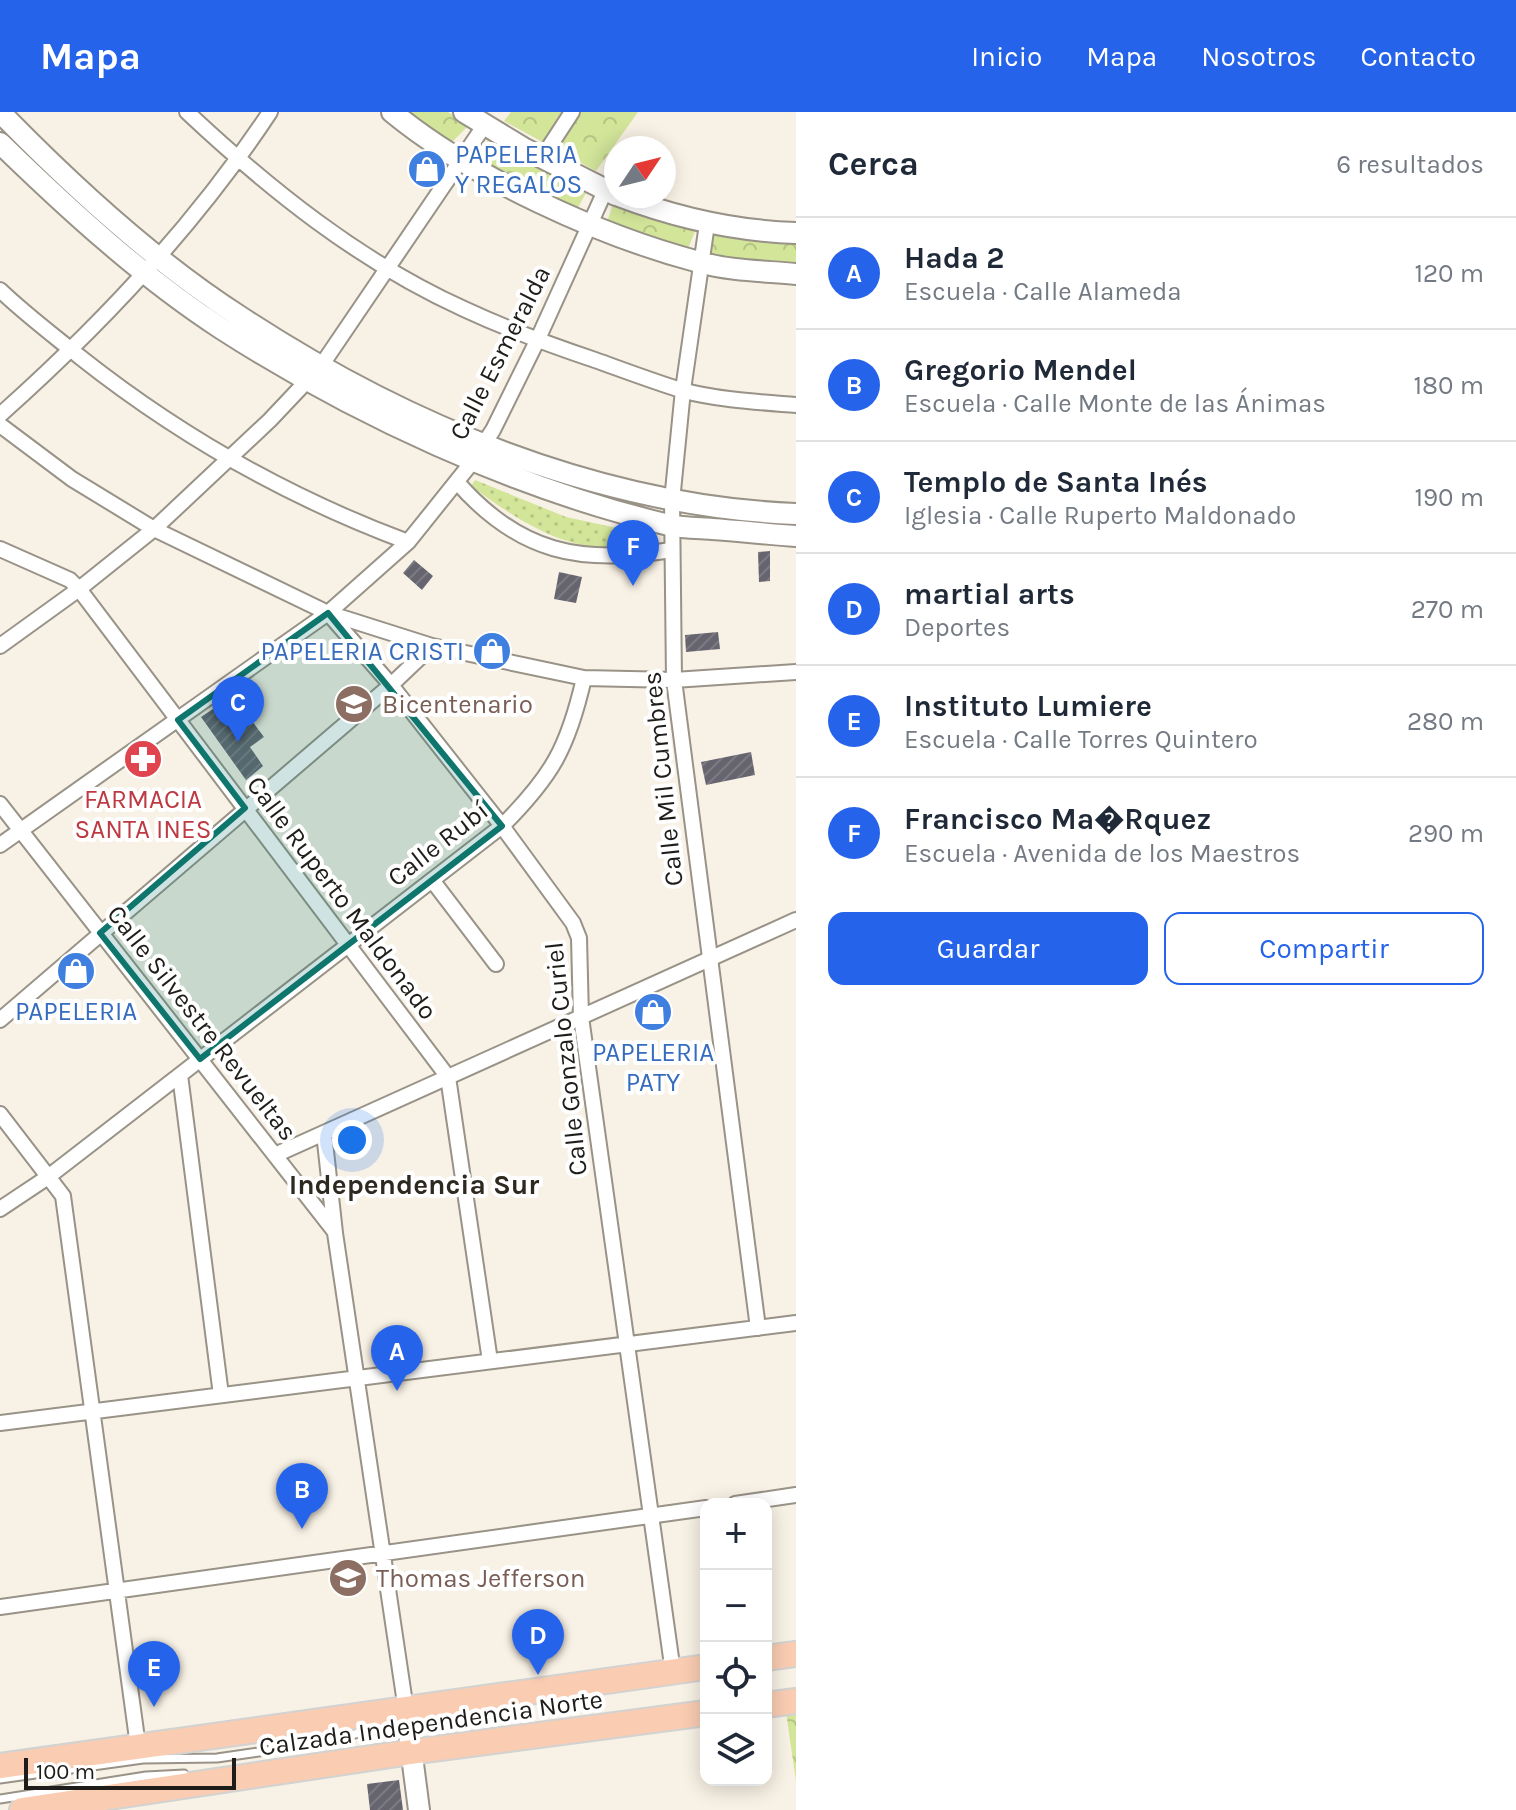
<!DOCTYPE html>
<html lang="es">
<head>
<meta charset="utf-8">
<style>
  :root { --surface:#fff; --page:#f6f6f7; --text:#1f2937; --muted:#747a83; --line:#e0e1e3; --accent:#2563eb }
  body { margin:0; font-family:Karla,sans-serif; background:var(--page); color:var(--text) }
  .controls { position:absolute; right:24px; bottom:24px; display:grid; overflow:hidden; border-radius:16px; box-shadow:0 4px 20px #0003 }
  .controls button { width:72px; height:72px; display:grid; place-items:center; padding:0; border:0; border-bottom:2px solid var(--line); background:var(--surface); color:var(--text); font:40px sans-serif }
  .compass { position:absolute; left:604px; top:24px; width:72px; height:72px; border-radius:50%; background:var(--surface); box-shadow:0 4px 20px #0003; rotate:55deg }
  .scale { position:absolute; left:24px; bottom:20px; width:212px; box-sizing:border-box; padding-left:8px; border:4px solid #1f1d19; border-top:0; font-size:22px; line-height:28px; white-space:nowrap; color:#1f1d19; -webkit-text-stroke:6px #fff; paint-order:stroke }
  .you { position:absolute; left:352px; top:1028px; width:28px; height:28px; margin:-20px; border:6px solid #fff; border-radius:50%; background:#1a73e8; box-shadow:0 0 0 12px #1a73e833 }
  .badge { display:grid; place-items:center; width:52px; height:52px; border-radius:50%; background:var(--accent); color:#fff; font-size:26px; font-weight:700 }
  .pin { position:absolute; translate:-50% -66px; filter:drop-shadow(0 2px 4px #0008) }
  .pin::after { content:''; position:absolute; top:42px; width:28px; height:24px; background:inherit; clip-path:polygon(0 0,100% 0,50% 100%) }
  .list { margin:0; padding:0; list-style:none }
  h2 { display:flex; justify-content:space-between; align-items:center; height:104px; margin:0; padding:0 32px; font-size:34px }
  h2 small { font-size:26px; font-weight:400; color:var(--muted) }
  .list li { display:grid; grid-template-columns:52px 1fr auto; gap:24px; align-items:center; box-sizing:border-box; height:112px; padding:0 32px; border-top:2px solid var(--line) }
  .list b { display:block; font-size:30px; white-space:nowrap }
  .list p { margin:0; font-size:26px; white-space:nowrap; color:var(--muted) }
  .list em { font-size:26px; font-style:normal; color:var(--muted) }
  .actions { display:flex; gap:16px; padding:24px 32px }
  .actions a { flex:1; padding:18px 0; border:2px solid var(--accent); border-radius:16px; text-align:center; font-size:28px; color:var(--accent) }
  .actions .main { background:var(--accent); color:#fff }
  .icon { flex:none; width:44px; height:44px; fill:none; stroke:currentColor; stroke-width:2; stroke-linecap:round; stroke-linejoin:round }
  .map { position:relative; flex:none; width:796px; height:1698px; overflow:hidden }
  header { display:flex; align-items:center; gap:48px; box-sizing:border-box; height:112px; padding:0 40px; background:var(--accent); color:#fff }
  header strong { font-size:38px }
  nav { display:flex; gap:44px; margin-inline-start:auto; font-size:28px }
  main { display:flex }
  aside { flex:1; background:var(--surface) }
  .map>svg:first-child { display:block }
  .grass { fill:url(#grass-dots) }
  .park { fill:url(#park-crowns) }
  .building { fill:url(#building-hatch) }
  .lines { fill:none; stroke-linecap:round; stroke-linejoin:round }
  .lane-casing { stroke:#989287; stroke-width:11 }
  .street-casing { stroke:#989287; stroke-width:18 }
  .secondary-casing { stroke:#989287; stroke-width:24 }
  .primary-casing { stroke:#d2d2d1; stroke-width:28 }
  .lane { stroke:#fff; stroke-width:7 }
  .street { stroke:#fff; stroke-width:14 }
  .secondary { stroke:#fff; stroke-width:20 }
  .primary { stroke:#facdb3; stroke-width:24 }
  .marked { fill:#0f766e; fill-opacity:0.2; stroke:#0f766e; stroke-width:6; stroke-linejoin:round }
  .labels { text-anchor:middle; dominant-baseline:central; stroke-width:8; stroke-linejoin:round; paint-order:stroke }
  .shop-label { font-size:26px; fill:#366cbe; stroke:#fff }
  .street-label { font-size:26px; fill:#1f1d19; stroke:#fff }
  .education-label { font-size:26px; fill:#785e54; stroke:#fff; text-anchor:start }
  .health-label { font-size:26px; fill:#be3a42; stroke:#fff }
  .neighbourhood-label { font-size:28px; font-weight:bold; fill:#2e2920; stroke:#fff }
</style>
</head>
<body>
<header>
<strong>Mapa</strong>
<nav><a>Inicio</a><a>Mapa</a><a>Nosotros</a><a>Contacto</a></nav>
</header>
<main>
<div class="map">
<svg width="796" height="1698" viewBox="0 0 796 1698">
  <defs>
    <pattern id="grass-dots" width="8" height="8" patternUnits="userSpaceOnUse" patternTransform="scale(2)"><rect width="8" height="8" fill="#d2e599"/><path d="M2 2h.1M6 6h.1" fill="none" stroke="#b4c483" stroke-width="1.8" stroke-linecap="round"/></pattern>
    <pattern id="park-crowns" width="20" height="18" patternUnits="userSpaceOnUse" patternTransform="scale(2)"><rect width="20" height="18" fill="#d2e599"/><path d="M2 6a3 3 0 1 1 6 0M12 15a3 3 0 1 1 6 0" fill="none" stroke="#b4c483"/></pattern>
    <pattern id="building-hatch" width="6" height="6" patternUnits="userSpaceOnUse" patternTransform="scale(2)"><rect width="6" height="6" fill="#66646f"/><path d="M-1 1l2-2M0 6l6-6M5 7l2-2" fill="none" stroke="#7c7a82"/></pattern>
  </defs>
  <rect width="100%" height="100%" fill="#f8f1e5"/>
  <path class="grass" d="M475,368l91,37 83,18 -1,9c-14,1 -29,4 -43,4 -52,-3 -94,-33 -134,-62z"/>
  <path class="park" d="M405,0h43l20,14 -17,17z
    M511,0h127l-42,59 -92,-50z
    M487,29l99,52 -10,18 -102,-54z
    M613,91l83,26 -9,22 -81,-25z
    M715,119l81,10v24l-86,-8z
    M796,1599v70l-10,-69z"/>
  <path class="building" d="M770,439v30l-11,1 -1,-30z
    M414,448l19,16 -11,14 -19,-17z
    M559,460l23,5 -6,26 -22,-4z
    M718,520l2,17 -34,3 -1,-17z
    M225,589l7,10 8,-6 24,32 -14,10 13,19 -17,14 -45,-63z
    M751,640l4,23 -49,10 -5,-23z
    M399,1668l4,30h-33l-3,-26z"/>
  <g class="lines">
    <g class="lane-casing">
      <path id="lane" d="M0,1667l143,-20 74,-1 104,-15 64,-17 97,-16
        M0,1687l146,-23 38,-2"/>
    </g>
    <g class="street-casing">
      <path id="street" d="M187,0c82,77 173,150 277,197 43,20 86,36 131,51 28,10 57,21 86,30 37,10 77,12 115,15
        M542,46l30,-46
        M707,112l-24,166 -11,111 2,179 84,648
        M0,178c25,24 53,45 80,67 101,80 207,140 328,185
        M0,303c101,-90 195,-189 270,-303
        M0,313l72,54 82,50 174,84 63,72 111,141 71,97 6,15 2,79 92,655
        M457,370c62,71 124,83 214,68
        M0,437l70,31 9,9 369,488 42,284
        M328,501l104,33 152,32 90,2 122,-8
        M0,534l79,-57 75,-60 116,-109 51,-54 163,-240
        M0,692l335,428
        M0,733l328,-232 80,-71 61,-76 24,-36 44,-89 68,-150
        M432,768l64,84
        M0,908l391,-335 41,-39
        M180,963l41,320
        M0,1002l63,82 75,550
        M324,1021l11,100 71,477
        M275,1043l521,-235
        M0,1097l48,-32 454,-351c50,-50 66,-78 82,-148
        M0,1311l796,-100
        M735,1392l61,-9
        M0,1495l706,-99"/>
    </g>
    <g class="secondary-casing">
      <path id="secondary" d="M0,0c72,74 152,148 239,204 164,108 359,190 557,198
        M392,0c79,65 208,124 307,150 31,9 65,9 97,12
        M464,0l61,37 91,46
        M0,31c68,66 142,134 222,186 132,85 294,160 447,196 14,3 29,3 43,4 28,2 56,5 84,7
        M619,84c58,22 115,35 177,37
        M406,1598l13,100"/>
    </g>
    <g class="primary-casing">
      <path id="primary" d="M766,1546l30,-4
        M766,1593l30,-4
        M0,1654l706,-99
        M22,1698l389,-58 295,-39"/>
    </g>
    <use href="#lane" class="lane"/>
    <use href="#street" class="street"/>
    <use href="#secondary" class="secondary"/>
    <use href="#primary" class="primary"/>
  </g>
  <path class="marked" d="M328,501l174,213 -302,233 -100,-126 145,-125 -67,-88z"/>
  <defs>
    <g id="shop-disc" transform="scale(2)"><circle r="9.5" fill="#3f7fe0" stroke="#fff"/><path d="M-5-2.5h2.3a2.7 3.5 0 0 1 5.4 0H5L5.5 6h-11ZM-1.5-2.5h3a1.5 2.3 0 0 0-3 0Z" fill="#fff"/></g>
    <g id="school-disc" transform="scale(2)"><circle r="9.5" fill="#8d6e63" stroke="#fff"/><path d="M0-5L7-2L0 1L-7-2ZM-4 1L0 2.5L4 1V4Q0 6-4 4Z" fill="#fff"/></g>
    <g id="pharmacy-disc" transform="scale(2)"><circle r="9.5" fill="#e0444e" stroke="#fff"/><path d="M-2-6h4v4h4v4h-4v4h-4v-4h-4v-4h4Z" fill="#fff"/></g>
  </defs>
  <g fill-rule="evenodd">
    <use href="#shop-disc" x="427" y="57"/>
    <use href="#shop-disc" x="492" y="539"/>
    <use href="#school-disc" x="354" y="592"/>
    <use href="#pharmacy-disc" x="143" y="647"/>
    <use href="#shop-disc" x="76" y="859"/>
    <use href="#shop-disc" x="653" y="900"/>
    <use href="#school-disc" x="348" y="1466"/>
  </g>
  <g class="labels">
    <g class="shop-label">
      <text x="455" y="42" text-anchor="start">PAPELERIA<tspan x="455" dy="30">Y REGALOS</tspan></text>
      <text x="464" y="539" text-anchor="end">PAPELERIA CRISTI</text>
      <text x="76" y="899">PAPELERIA</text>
      <text x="653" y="940">PAPELERIA<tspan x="653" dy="30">PATY</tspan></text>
    </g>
    <g class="street-label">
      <text transform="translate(500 241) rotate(-63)">Calle Esmeralda</text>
      <text transform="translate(663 667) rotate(-96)">Calle Mil Cumbres</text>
      <text transform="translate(438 732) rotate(-38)">Calle Rubí</text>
      <text transform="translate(342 786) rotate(53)">Calle Ruperto Maldonado</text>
      <text transform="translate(202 911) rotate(52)">Calle Silvestre Revueltas</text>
      <text transform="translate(566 947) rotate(-96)">Calle Gonzalo Curiel</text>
      <text transform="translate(431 1611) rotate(-8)">Calzada Independencia Norte</text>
    </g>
    <g class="education-label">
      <text x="382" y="592">Bicentenario</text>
      <text x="376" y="1466">Thomas Jefferson</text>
    </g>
    <g class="health-label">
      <text x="143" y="687">FARMACIA<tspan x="143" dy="30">SANTA INES</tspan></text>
    </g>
    <g class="neighbourhood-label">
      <text x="414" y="1072">Independencia Sur</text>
    </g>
  </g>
</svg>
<div class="controls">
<button>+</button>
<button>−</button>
<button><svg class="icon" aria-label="locate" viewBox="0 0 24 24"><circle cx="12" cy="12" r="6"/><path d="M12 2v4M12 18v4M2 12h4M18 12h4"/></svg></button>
<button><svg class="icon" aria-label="layers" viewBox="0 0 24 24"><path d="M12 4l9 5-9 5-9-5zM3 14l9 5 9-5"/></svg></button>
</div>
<svg class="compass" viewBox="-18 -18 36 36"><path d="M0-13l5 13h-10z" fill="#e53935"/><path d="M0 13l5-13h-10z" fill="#747a83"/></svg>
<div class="scale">100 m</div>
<div class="you"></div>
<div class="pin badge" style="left:397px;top:1279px">A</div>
<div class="pin badge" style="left:302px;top:1417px">B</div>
<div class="pin badge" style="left:238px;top:630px">C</div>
<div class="pin badge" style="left:538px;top:1563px">D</div>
<div class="pin badge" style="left:154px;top:1595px">E</div>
<div class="pin badge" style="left:633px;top:474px">F</div>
</div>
<aside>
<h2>Cerca<small>6 resultados</small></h2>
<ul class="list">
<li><span class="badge">A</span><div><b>Hada 2</b><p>Escuela · Calle Alameda</p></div><em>120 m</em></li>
<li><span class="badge">B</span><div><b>Gregorio Mendel</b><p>Escuela · Calle Monte de las Ánimas</p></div><em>180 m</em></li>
<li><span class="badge">C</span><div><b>Templo de Santa Inés</b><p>Iglesia · Calle Ruperto Maldonado</p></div><em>190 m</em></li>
<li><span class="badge">D</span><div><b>martial arts</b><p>Deportes</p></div><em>270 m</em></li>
<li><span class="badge">E</span><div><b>Instituto Lumiere</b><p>Escuela · Calle Torres Quintero</p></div><em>280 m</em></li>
<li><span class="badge">F</span><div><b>Francisco Ma�Rquez</b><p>Escuela · Avenida de los Maestros</p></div><em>290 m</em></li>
</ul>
<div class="actions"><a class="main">Guardar</a><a>Compartir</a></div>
</aside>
</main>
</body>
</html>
